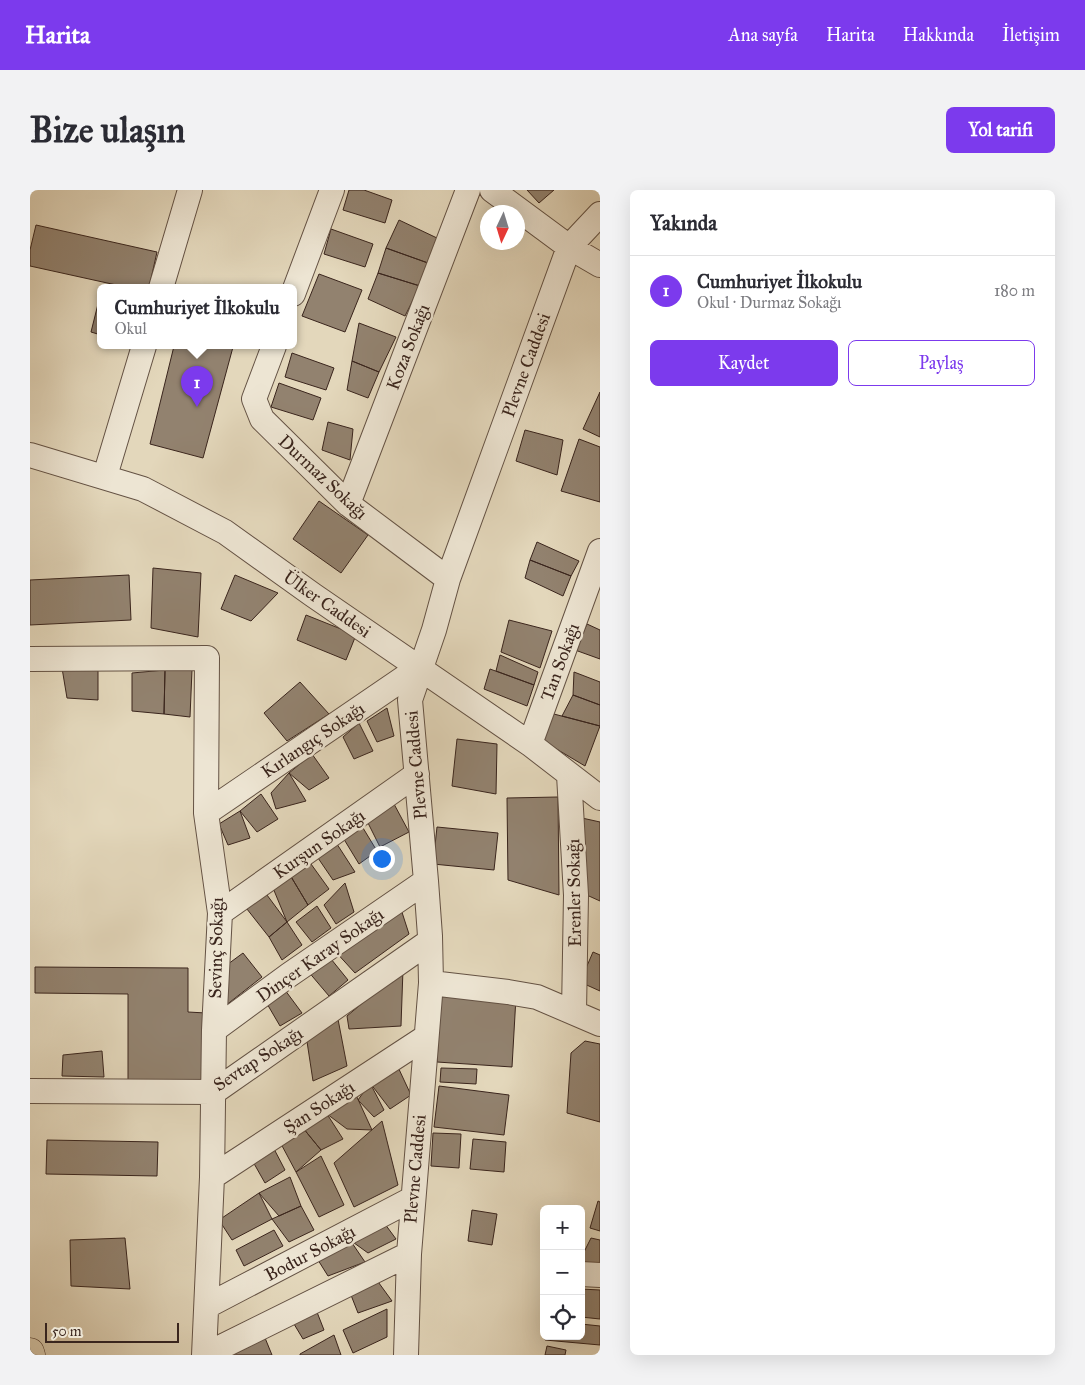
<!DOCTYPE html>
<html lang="tr">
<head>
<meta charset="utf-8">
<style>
  :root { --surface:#fff; --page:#f2f2f3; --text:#2b2b33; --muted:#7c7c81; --line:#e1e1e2; --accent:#7c3aed }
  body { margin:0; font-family:"IM FELL Great Primer",serif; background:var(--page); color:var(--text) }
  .controls { position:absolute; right:15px; bottom:15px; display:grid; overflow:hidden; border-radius:8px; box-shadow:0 5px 20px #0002 }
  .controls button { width:45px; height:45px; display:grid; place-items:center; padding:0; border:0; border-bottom:1px solid var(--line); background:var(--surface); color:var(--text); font:25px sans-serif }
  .compass { position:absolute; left:450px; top:15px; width:45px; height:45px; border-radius:50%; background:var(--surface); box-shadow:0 5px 20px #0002; rotate:184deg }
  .scale { position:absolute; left:15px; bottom:12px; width:134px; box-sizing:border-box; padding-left:5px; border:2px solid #3a251d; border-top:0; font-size:14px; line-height:18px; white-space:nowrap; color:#3a251d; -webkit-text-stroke:4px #ede5d3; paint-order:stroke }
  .you { position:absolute; left:351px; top:668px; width:18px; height:18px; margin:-12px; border:4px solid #fff; border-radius:50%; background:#1a73e8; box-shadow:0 0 0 8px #1a73e833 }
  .badge { display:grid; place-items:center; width:32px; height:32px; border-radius:50%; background:var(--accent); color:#fff; font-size:16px; font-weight:700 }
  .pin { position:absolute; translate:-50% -41px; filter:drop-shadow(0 1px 2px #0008) }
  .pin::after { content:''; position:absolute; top:26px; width:18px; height:15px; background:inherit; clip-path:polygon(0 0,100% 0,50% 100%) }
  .popup { position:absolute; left:67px; top:94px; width:200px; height:65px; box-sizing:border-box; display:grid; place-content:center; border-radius:8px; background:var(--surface); filter:drop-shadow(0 1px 4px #0005); font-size:16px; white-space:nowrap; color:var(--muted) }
  .popup b { font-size:19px; color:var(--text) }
  .popup::after { content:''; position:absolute; left:50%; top:100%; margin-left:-10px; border:10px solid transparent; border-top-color:var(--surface) }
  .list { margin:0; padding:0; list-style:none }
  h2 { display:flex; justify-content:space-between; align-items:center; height:65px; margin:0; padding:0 20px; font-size:21px }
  h2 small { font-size:16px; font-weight:400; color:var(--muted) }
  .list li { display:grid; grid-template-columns:32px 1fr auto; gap:15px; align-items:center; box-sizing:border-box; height:70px; padding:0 20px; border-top:1px solid var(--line) }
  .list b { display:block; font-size:19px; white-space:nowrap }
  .list p { margin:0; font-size:16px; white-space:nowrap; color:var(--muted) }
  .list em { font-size:16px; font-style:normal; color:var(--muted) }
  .actions { display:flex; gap:10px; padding:15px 20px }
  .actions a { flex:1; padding:11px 0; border:1px solid var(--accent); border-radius:8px; text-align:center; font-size:18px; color:var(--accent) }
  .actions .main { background:var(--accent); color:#fff }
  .icon { flex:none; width:28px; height:28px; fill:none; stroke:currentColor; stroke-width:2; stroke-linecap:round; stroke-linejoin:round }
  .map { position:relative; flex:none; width:570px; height:1165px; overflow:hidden; border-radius:8px }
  header { display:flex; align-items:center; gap:30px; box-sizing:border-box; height:70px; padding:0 25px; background:var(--accent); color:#fff }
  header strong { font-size:24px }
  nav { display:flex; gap:28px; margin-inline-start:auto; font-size:18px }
  .intro { display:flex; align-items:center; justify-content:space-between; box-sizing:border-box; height:120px; padding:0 30px }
  h1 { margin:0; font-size:35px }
  .button { padding:12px 22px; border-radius:8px; background:var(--accent); color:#fff; font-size:18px; font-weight:700 }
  main { display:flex; gap:30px; padding:0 30px }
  aside { flex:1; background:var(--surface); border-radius:8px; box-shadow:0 5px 20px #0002 }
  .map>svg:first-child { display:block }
  .building { fill:#92826f; stroke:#3a251d }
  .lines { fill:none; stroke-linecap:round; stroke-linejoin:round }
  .minor-casing { stroke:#645244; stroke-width:26 }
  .major-casing { stroke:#3a251d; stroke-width:29 }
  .minor { stroke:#ede5d3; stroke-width:24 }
  .major { stroke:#e3d7bb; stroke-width:28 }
  .labels { text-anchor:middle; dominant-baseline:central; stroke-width:5; stroke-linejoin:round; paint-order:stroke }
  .street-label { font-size:18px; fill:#3a251d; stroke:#ede5d3 }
</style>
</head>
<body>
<header>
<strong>Harita</strong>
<nav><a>Ana sayfa</a><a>Harita</a><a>Hakkında</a><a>İletişim</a></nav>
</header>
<div class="intro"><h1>Bize ulaşın</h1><a class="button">Yol tarifi</a></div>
<main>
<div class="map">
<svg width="570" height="1165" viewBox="0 0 570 1165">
  <rect width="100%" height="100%" fill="#e3d7bb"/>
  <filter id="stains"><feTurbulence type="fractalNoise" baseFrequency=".004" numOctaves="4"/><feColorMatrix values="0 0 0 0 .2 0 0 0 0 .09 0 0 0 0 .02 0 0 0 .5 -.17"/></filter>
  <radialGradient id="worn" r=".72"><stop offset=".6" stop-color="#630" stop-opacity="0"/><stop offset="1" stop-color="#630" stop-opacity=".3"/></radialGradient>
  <path class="building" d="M319,0h15l28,10 -7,23 -42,-13z
    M497,0h27l-15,13z
    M369,30l38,18 -9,25 -42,-15z
    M6,35l121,27 -8,36h-19l-100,-22v-16z
    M301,39l42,15 -8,23 -41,-13z
    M356,58l42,15 -8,23 -42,-13z
    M348,83l42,13 -15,30 -37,-17z
    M289,84l43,16 -17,42 -43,-16z
    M71,102v43l-10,-3z
    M329,133l37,14 -17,35 -27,-11z
    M144,156l59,1 -30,111 -53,-14z
    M262,163l42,15 -8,22 -41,-13z
    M322,171l27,11 -11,26 -21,-8z
    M249,193l42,15 -8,22 -42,-13z
    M570,202v45l-17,-8z
    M298,232l25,7 -3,31 -28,-10z
    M495,240l38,10 -6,35 -41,-14z
    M549,249l21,8v55l-39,-11z
    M289,311l49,34 -27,38 -48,-34z
    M507,352l42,19 -8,15 -41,-16z
    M500,370l41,16 -8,20 -38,-18z
    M123,378l48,5 -3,64 -47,-9z
    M99,385l2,45 -101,5v-45z
    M205,385l43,18 -27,28 -30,-12z
    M276,425l50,20 -10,25 -49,-20z
    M479,430l43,11 -12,37 -39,-16z
    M557,434l13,6v29l-25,-9z
    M470,465l38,17 -4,13 -38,-14z
    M32,478h36v32l-31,-2z
    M460,479l44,16 -7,21 -43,-17z
    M135,480h27l-2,47 -26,-3z
    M135,480l-1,44 -32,-3v-38z
    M544,482l26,10v23l-27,-10z
    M270,492l29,32 -42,27 -23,-28z
    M543,505l27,10v21l-38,-10z
    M357,518l7,28 -17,6 -10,-21z
    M520,523l50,13 -15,40 -42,-25z
    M329,533l14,28 -19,8 -11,-22z
    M427,549l40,5 -1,50 -44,-8z
    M282,564l17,24 -20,12 -20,-17z
    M259,583l17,28 -30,8 -5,-16z
    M231,604l17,25 -21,13 -17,-21z
    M528,607l1,98 -51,-15 -1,-82z
    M364,614l15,28 -29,15 -14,-28z
    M210,621l10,27 -22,7 -9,-21z
    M552,628l18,4v79l-20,-9z
    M330,633l17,28 -18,13 -17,-28z
    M407,637l61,6 -4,37 -61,-6z
    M305,651l20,31 -22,8 -15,-22z
    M281,674l18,25 -21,16 -18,-30z
    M260,685l18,30 -21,17 -14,-34z
    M315,693l9,29 -18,12 -12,-19z
    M237,705l20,27 -18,15 -26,-33z
    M369,713l10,31 -54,39 -21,-23z
    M287,716l14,22 -19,14 -16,-20z
    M257,732l15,23 -20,15 -13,-23z
    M563,762l7,3v36l-20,-9z
    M213,763l19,24 -37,29 -1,-39z
    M297,764l21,26 -19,16 -22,-26z
    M5,777l153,1v44l18,1v69h-78v-88l-93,-1z
    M373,779l-2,57 -52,3 -2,-13z
    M252,796l20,27 -22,13 -14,-24z
    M411,802l75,5 -4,70 -75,-5z
    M307,824l10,52 -34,15 -7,-46z
    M555,851l15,3v78l-33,-9 4,-60z
    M72,861l2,26 -42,-1 1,-21z
    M367,875l14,30 -21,14 -20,-26z
    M411,878l36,1 -1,15 -36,-2z
    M340,893l14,27 -10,7 -16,-17z
    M409,896l70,9 -5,40 -70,-8z
    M326,905l16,35 -25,-1 -20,-15z
    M297,924l16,25 -22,11 -18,-22z
    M352,931l16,64 -44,22 -20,-44z
    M273,938l18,22 -25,22 -16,-30z
    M403,943l28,1 -2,34 -28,-2z
    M443,949l33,3 -2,30 -34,-3z
    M17,950l111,2 -1,34 -111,-2z
    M243,957l12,23 -20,13 -13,-23z
    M291,966l23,49 -25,12 -23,-45z
    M260,987l11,29 -22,10 -20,-23z
    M229,1003l13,26 -40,21 -13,-20z
    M568,1011l2,1v29l-10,-3z
    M271,1016l13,24 -25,12 -17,-23z
    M442,1020l25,4 -5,31 -24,-4z
    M352,1030l14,19 -28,14 -18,-13z
    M244,1040l9,16 -39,20 -8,-16z
    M95,1048l5,51 -59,-3 -1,-46z
    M561,1048l9,2v28l-19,-5v-5z
    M320,1050l15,22 -37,14 -10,-16z
    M346,1089l16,22 -34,12 -9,-23z
    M551,1099l19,1v29l-19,-2z
    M285,1117l9,23 -21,9 -12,-20z
    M357,1119v28l-34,16 -10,-23z
    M551,1134l19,2v19l-55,-5v-4h36z
    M233,1143l9,22h-53z
    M304,1145l7,20h-41v-1z
    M517,1156l19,4 -1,5h-20z"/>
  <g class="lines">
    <g class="minor-casing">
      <path id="minor" d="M462,0l77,57 31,18
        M131,98l29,-98
        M263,104l39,-104
        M244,156l-20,53 8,20 86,85 100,75
        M0,265l113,34 82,43 88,63 217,149 70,54
        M75,286l39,-130
        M318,314l120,-314
        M0,469l177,-1 -1,155 14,100 -6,117 -2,147 -8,178
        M500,554l70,-193
        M539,585l7,120 -2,117
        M176,623l214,-146
        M190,723l197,-139
        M401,793l77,9 29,5 63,27
        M184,840l75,-55 137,-94
        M0,901l184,1 216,-151
        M182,987l214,-140
        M551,1084l19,1
        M177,1116l205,-107
        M175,1165l204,-101
        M376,1165l3,-101 22,-271 -1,-47 -4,-55 -16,-181 24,-70 14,-51 121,-332 31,-33"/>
    </g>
    <g class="major-casing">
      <path id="major" d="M0,1162l1,3"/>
    </g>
    <use href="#minor" class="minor"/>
    <use href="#major" class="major"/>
  </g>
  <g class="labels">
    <g class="street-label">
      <text transform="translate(378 157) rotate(-69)">Koza Sokağı</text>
      <text transform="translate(496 175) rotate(-70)">Plevne Caddesi</text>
      <text transform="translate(293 287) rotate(43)">Durmaz Sokağı</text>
      <text transform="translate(297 414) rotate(35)">Ülker Caddesi</text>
      <text transform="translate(530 472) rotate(-70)">Tan Sokağı</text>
      <text transform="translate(283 550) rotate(-34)">Kırlangıç Sokağı</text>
      <text transform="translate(386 575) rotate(-95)">Plevne Caddesi</text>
      <text transform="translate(289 654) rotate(-35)">Kurşun Sokağı</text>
      <text transform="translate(544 703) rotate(-91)">Erenler Sokağı</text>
      <text transform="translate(186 758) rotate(-89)">Sevinç Sokağı</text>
      <text transform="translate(290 765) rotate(-35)">Dinçer Karay Sokağı</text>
      <text transform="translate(228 869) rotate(-33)">Sevtap Sokağı</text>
      <text transform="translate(289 917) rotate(-33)">Şan Sokağı</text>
      <text transform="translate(385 979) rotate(-85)">Plevne Caddesi</text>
      <text transform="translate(280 1063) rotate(-28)">Bodur Sokağı</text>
    </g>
  </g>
  <rect width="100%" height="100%" filter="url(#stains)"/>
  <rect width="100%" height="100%" fill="url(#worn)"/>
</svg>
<div class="controls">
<button>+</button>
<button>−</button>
<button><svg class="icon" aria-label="locate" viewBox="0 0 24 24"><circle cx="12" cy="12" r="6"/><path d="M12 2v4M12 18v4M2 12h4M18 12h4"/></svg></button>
</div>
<svg class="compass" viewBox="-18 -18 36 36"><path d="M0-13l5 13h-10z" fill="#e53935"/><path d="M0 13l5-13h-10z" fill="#7c7c81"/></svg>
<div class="scale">50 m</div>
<div class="you"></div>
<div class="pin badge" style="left:167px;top:217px">1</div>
<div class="popup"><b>Cumhuriyet İlkokulu</b>Okul</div>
</div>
<aside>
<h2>Yakında<small></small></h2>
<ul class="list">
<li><span class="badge">1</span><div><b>Cumhuriyet İlkokulu</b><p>Okul · Durmaz Sokağı</p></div><em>180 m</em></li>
</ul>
<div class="actions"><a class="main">Kaydet</a><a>Paylaş</a></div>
</aside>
</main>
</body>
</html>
